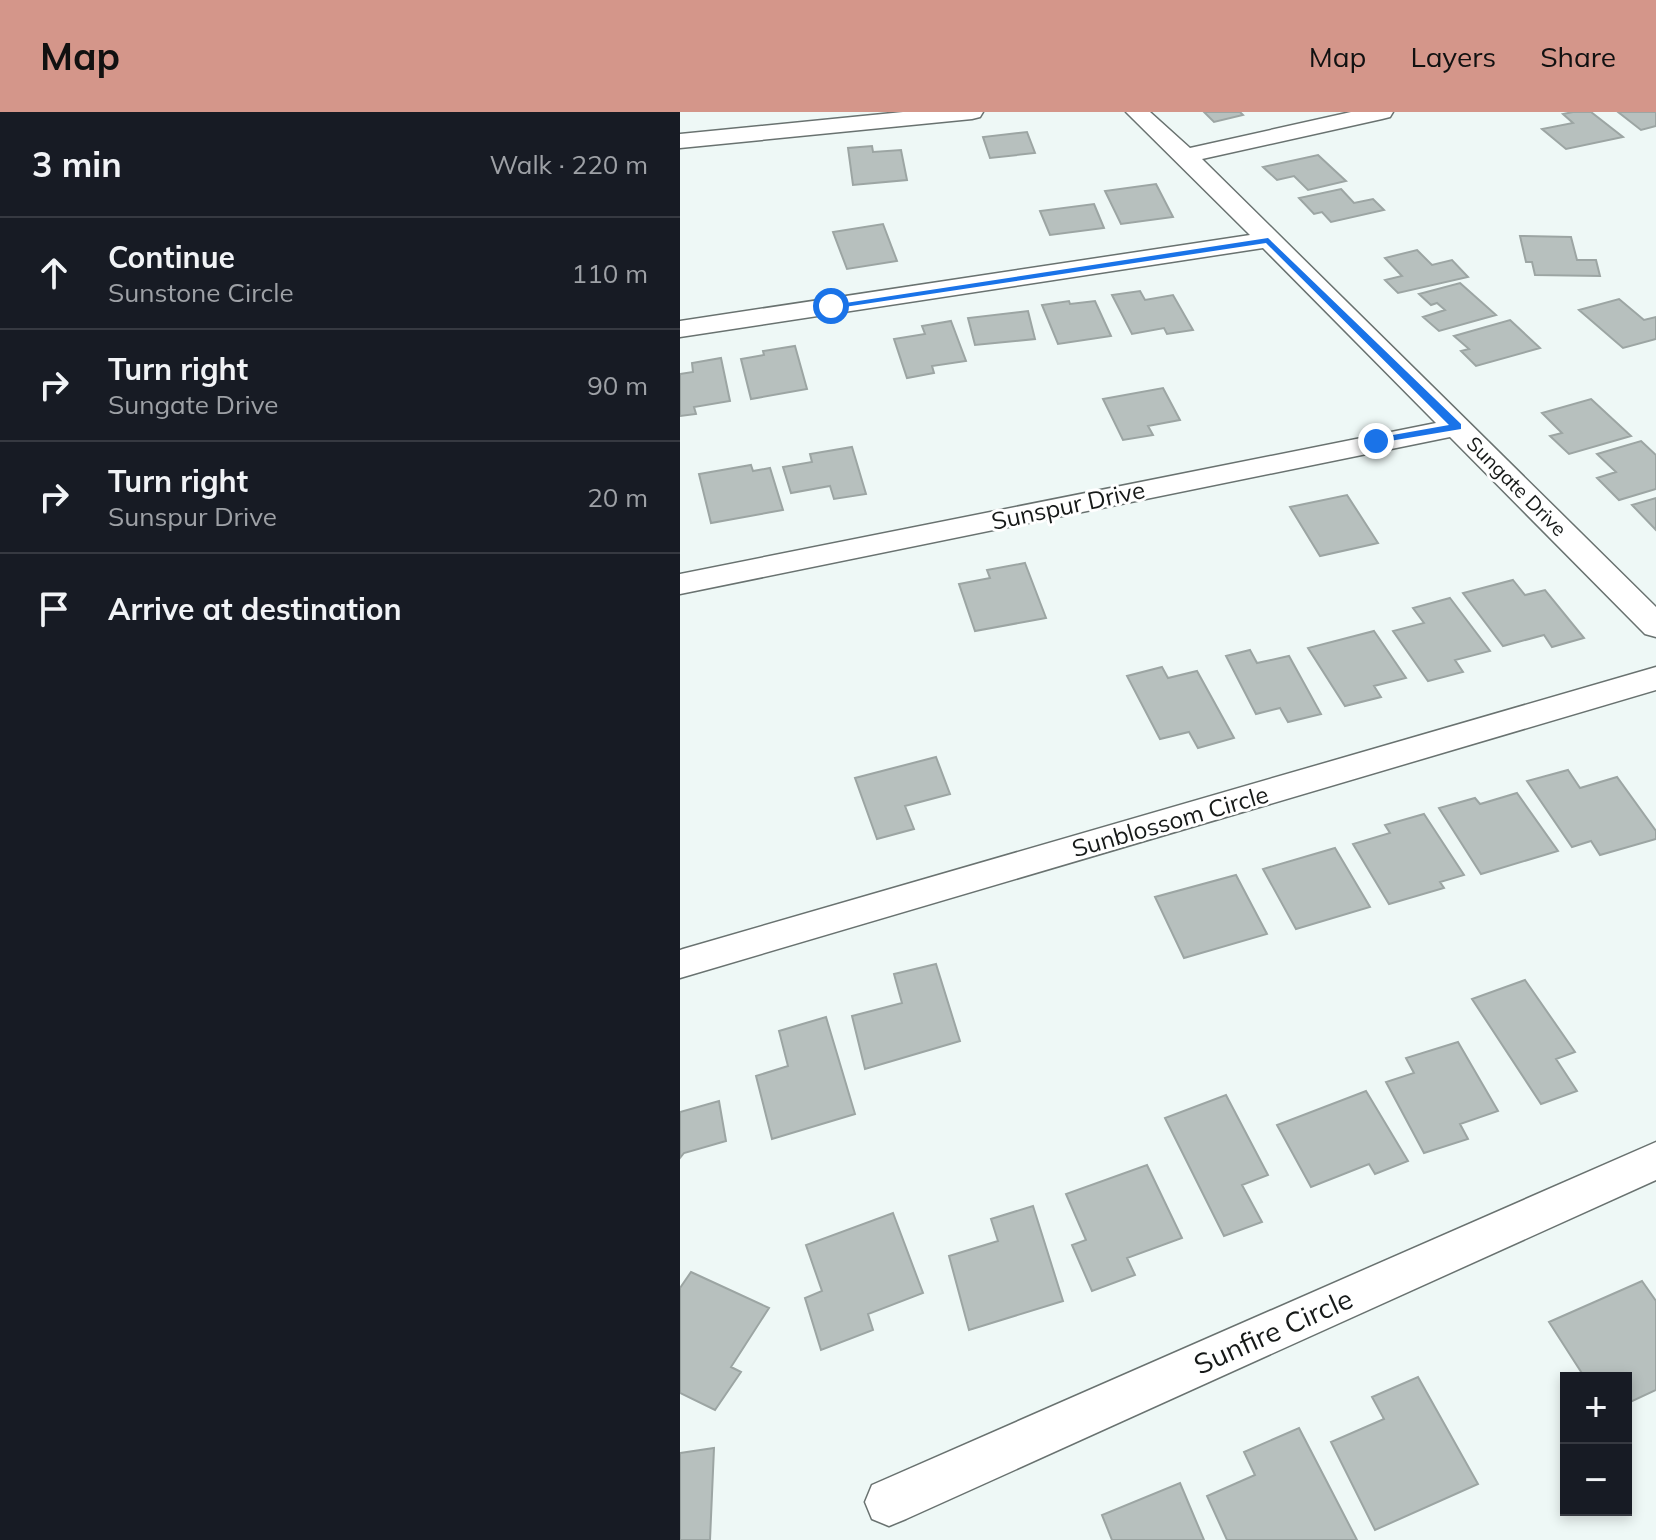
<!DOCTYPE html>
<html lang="en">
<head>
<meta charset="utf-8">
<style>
  :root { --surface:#171b24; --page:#20242c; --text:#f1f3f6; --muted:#9ea1a6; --line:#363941; --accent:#d4968a }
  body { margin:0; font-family:Mulish,sans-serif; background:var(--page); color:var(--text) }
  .controls { position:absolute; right:24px; bottom:24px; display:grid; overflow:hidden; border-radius:0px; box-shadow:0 4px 12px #0003 }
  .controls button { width:72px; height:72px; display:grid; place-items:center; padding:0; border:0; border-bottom:2px solid var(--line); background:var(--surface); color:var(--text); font:40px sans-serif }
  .stop { position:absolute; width:24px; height:24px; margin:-18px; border:6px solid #1a73e8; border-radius:50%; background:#fff }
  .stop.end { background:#1a73e8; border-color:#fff; box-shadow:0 2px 8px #0008 }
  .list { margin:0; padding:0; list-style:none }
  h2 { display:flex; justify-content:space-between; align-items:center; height:104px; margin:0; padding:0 32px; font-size:34px }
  h2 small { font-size:26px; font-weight:400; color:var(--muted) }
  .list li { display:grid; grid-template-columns:52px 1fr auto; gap:24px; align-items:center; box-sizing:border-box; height:112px; padding:0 32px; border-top:2px solid var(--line) }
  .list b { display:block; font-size:30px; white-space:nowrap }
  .list p { margin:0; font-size:26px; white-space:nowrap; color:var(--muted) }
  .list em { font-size:26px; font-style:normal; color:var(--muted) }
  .icon { flex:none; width:44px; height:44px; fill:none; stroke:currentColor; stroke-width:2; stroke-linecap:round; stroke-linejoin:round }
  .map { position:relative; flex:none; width:976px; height:1428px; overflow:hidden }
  header { display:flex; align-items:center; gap:48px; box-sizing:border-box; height:112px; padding:0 40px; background:var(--accent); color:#111 }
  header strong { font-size:38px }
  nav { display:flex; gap:44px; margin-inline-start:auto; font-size:28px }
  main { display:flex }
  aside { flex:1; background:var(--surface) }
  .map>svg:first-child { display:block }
  .building { fill:#b7c0be; stroke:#9ca5a3; stroke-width:2 }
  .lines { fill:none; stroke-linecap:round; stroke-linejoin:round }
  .street-casing { stroke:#697270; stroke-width:3 }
  .street { fill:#fff; fill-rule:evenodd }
  .route { fill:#1a73e8 }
  .labels { text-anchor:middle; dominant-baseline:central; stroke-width:6; stroke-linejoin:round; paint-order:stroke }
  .far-street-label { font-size:20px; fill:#161918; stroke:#fff }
  .street-label { font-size:24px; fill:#161918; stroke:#fff }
  .near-street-label { font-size:28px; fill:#161918; stroke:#fff }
</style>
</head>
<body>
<header>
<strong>Map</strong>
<nav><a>Map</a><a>Layers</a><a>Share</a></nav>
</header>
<main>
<aside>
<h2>3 min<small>Walk · 220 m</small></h2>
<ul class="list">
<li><svg class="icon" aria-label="ahead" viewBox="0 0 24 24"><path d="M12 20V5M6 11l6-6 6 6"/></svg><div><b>Continue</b><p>Sunstone Circle</p></div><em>110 m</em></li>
<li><svg class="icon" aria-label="right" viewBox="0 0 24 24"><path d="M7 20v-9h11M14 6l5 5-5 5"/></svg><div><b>Turn right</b><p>Sungate Drive</p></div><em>90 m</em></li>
<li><svg class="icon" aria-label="right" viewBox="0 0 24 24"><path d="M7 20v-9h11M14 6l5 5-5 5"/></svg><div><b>Turn right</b><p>Sunspur Drive</p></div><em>20 m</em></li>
<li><svg class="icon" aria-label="arrive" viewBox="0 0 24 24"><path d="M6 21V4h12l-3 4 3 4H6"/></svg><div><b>Arrive at destination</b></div></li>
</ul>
</aside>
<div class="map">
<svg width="976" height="1428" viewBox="0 0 976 1428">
  <rect width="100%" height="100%" fill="#eef8f6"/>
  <path class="building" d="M524,0h36l3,3 -29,7z
    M893,0h18l32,25 -57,12 -24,-20 31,-6 -10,-9z
    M938,0h38v14l-15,4z
    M347,20l8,21 -45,5 -7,-21z
    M192,34l1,6 28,-2 6,30 -54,5 -5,-37z
    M638,43l28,26 -38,9 -14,-14 -17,4 -14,-13z
    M476,72l17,33 -52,7 -16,-33z
    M661,77l13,14 19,-4 11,11 -53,12 -9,-10 -8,2 -15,-16z
    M414,92l10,24 -54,7 -10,-24z
    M203,112l14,37 -50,8 -14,-37z
    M840,124l51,1 6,23h19l4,16 -65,-1 -3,-13h-6z
    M737,138l15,15 20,-5 16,17 -70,16 -13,-13 17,-4 -17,-18z
    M780,171l36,32 -57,16 -16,-14 22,-7 -8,-7 -6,2 -12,-11z
    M460,179l5,9 28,-5 20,35 -26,4 -3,-6 -32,6 -20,-39z
    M939,187l25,21 12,-3v22l-33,9 -44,-38z
    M389,189l1,3 25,-3 16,35 -53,8 -16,-39z
    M348,199l7,28 -60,6 -7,-27z
    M830,208l30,28 -64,18 -15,-15 8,-2 -15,-13z
    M271,209l15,40 -34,5 2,7 -27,5 -13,-39 31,-5 -3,-8z
    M115,234l12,43 -56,10 -10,-40 23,-4 -1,-4z
    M41,246l9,43 -36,6 2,7 -16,2v-42l13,-2 -1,-9z
    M483,276l17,32 -32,6 5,9 -30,5 -20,-41z
    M911,287l40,37 -62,18 -19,-18 12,-3 -20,-20z
    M961,329l15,14v34l-37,11 -22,-22 19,-6 -19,-18z
    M172,335l14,47 -32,5 -4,-13 -39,7 -8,-26 29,-5 -2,-8z
    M71,353l2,6 17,-3 13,42 -72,13 -12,-49z
    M667,383l31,48 -58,13 -30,-49z
    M976,386v32l-24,-25z
    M345,451l21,55 -71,13 -16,-47 31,-6 -3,-8z
    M833,468l12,15 20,-5 39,48 -32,9 -8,-12 -41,11 -40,-53z
    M770,486l40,53 -35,9 8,12 -35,9 -35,-50 31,-8 -11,-15z
    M694,519l32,47 -32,8 7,11 -36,9 -37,-58z
    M570,538l7,13 32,-7 32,58 -33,8 -8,-14 -24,6 -30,-58z
    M482,555l6,11 29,-7 37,67 -36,10 -9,-16 -29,7 -33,-63z
    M256,645l14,37 -45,12 9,23 -37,10 -22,-61z
    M888,658l12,18 37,-11 39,54v8l-56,16 -9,-14 -19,6 -45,-66z
    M837,681l41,58 -77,23 -42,-66 36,-10 5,6z
    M744,702l40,61 -24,7 4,6 -55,16 -36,-60 37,-11 -5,-8z
    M655,736l35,59 -74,22 -33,-60z
    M556,763l31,59 -83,24 -29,-61z
    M256,852l24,77 -95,28 -13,-53 50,-13 -8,-29z
    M845,868l50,72 -19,7 21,32 -36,13 -69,-105z
    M146,905l29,97 -83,25 -16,-63 32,-10 -9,-35z
    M778,930l40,69 -38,13 8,15 -44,14 -38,-71 28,-9 -8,-15z
    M686,979l42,70 -33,13 -6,-10 -58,23 -34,-62z
    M546,983l42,80 -26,10 20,37 -38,14 -59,-118z
    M39,989l7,40 -42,12 -4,5v-46z
    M467,1053l35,73 -55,20 8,17 -43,16 -20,-46 14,-5 -20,-46z
    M353,1094l30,95 -94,29 -20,-74 49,-15 -7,-22z
    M213,1101l30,80 -55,21 5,16 -52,20 -16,-52 17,-7 -16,-46z
    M11,1160l78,36 -38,59 10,5 -26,38 -35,-17v-105z
    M962,1169l14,20v89l-30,14v-26h-41l-36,-56z
    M738,1265l60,107 -103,46 -44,-88 53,-23 -12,-22z
    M619,1316l58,112h-130l-20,-44 48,-21 -11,-23z
    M34,1336l-4,92h-30v-87z
    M500,1371l24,57h-92l-10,-25z"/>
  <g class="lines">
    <g class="street-casing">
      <path id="street" d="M223,0h80l-3,5 -8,2 -292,29v-14z
        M446,0h24l40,36 161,-36h42l-3,5 -8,2 -180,40 454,448v30l-11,-3 -195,-197 -770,157v-20l756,-151 -173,-175 -583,89v-16l570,-86z
        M976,555v23l-976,288v-28l3,-1z
        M976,1030v38l-750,339 -17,7 -17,-7 -7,-17 7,-17z"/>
    </g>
    <use href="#street" class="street"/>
  </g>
  <path class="route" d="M588,126l193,186v5l-89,15v-5l4,-1 73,-13 -183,-182 -435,66 -5,-3z"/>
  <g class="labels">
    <g class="far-street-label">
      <text transform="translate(837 374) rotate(45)">Sungate Drive</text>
    </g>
    <g class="street-label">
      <text transform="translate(388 393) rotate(-12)">Sunspur Drive</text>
      <text transform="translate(490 709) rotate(-16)">Sunblossom Circle</text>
    </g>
    <g class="near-street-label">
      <text transform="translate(593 1219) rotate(-24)">Sunfire Circle</text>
    </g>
  </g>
</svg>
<div class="controls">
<button>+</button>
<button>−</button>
</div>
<div class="stop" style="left:151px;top:194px"></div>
<div class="stop end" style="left:696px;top:329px"></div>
</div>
</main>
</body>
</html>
